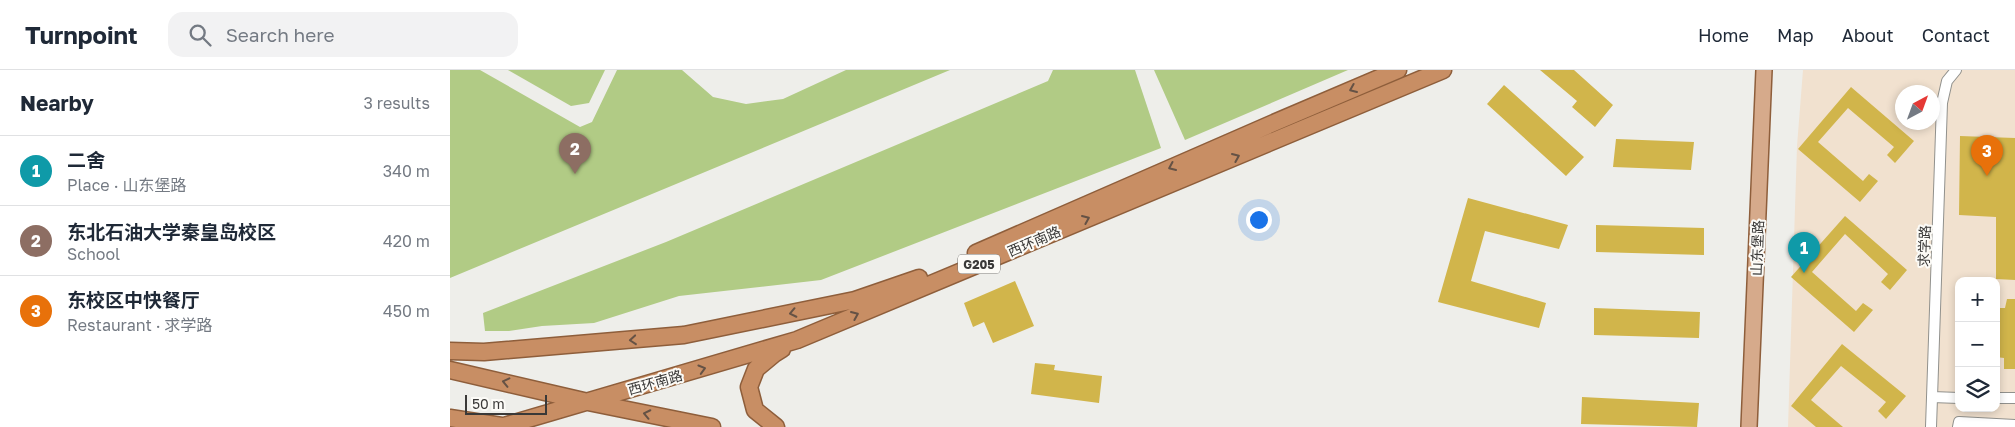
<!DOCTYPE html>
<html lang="en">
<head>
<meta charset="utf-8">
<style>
  :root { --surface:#fff; --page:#f2f2f3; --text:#1f2937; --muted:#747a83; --line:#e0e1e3; --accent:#1a73e8 }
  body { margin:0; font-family:"Golos Text","Noto Sans SC",sans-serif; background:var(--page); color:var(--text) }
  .controls { position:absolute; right:15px; bottom:15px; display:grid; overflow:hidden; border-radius:10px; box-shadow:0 2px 8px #0003 }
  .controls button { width:45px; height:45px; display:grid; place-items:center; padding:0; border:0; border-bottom:1px solid var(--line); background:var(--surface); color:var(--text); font:25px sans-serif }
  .compass { position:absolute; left:1445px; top:15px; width:45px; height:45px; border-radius:50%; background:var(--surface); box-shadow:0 2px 8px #0003; rotate:41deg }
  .scale { position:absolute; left:15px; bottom:12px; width:82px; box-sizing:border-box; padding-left:5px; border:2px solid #3a3938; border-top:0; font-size:14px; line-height:18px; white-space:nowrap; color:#3a3938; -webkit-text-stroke:4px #fcfbf7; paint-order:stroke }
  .you { position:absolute; left:808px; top:149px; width:18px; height:18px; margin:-12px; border:4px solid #fff; border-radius:50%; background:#1a73e8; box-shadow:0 0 0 8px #1a73e833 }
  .badge { display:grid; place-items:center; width:32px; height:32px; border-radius:50%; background:var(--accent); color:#fff; font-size:16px; font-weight:700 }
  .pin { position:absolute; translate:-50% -41px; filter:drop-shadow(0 1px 2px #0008) }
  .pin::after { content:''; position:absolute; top:26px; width:18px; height:15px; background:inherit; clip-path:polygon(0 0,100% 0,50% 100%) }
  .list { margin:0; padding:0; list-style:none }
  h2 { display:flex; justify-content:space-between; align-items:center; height:65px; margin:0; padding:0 20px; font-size:21px }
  h2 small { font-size:16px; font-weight:400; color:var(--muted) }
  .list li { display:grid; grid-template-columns:32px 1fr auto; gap:15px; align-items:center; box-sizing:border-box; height:70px; padding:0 20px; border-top:1px solid var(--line) }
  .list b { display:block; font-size:19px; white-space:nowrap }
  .list p { margin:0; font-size:16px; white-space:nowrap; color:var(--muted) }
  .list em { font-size:16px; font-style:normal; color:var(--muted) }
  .icon { flex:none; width:28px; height:28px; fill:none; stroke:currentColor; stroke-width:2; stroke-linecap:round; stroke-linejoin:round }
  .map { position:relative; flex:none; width:1565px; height:357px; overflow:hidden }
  header { display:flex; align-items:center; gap:30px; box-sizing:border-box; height:70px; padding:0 25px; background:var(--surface); border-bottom:1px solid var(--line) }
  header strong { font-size:24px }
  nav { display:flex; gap:28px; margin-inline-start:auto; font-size:18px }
  .search { width:350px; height:45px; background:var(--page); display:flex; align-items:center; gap:12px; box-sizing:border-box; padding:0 18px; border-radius:15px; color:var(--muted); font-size:19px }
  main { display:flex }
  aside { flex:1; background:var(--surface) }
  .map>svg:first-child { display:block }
  .education { fill:#f1e1cf; fill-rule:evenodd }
  .green { fill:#b1cb85 }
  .building { fill:#d1b54b }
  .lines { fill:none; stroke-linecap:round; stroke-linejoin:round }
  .minor-casing { stroke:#91918d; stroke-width:12 }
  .primary-casing { stroke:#8e5e3b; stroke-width:18 }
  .trunk-casing { stroke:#8e5e3b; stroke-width:19 }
  .minor { stroke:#fff; stroke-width:10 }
  .primary { stroke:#d6aa8b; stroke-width:15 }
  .trunk { stroke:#c88e64; stroke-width:16 }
  .oneway { stroke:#655245 }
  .labels { text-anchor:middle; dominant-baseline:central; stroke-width:4; stroke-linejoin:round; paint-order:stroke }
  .shield { fill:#fcfbf7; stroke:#747371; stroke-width:1 }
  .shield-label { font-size:12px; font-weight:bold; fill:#3a3938 }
  .street-label { font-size:14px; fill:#3a3938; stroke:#fcfbf7 }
</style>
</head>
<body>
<header>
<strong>Turnpoint</strong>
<div class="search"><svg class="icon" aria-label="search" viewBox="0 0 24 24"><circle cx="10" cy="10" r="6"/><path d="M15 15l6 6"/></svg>Search here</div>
<nav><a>Home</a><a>Map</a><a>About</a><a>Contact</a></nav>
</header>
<main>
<aside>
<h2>Nearby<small>3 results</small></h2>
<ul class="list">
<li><span class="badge" style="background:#0f9aa8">1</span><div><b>二舍</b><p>Place · 山东堡路</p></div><em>340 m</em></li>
<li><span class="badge" style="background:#8d6e63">2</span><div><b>东北石油大学秦皇岛校区</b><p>School</p></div><em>420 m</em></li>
<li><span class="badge" style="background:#e8710a">3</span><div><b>东校区中快餐厅</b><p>Restaurant · 求学路</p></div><em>450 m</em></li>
</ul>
</aside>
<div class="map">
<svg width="1565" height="357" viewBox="0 0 1565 357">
  <rect width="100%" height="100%" fill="#eeeeea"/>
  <path class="education" d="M1353,0h212v357h-227l9,-281zM1452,22h30v30h-30zM1509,211h37v127h-37z"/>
  <path class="green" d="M0,0h30l100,57 12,-5 25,-52h65l31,27 33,7 37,-5 63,-29h104l-500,208z
    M58,0h97l-16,33 -18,3z
    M603,0h82l26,78 -340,132 -142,16 -85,27 -52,3 -33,5h-24l-2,-18 183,-71 382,-161z
    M704,0h194l-163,70z"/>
  <path class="building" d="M1090,0h34l39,35 -18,22 -23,-20 5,-6z
    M1054,15l80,72 -18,19 -79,-72z
    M1401,17l63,54 -19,22 -8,-8 7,-8 -46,-39 -30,34 45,39 6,-7 9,7 -18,21 -62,-53z
    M1510,66l55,2v142l-19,-1v-62l-37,-2z
    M1166,69l78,3 -3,28 -78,-3z
    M1018,128l100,27 -9,24 -74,-18 -14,50 75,22 -7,25 -101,-26z
    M1395,146l62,54 -17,20 -9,-8 7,-8 -43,-40 -33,38 44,39 7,-8 10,7 -19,22 -63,-55z
    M1146,155l108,3v27l-108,-3z
    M565,211l19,45 -41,17 -9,-21 -11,5 -9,-24z
    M1557,229h8v70h-11v-11l-8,-1v-49h9z
    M1144,238l106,4 -1,26 -105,-3z
    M1392,274l64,52 -20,23 -8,-8 8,-9 -45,-36 -30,34 32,27h-27l-25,-21z
    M585,293l20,2 -1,5 48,6 -3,27 -68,-9z
    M1132,327l117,6 -2,24 -116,-3z"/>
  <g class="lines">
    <g class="minor-casing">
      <path id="minor" d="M1482,327l27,1
        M1546,328h19
        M1481,357l11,-324 5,-22 9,-11
        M1508,357l1,-5 56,3"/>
    </g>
    <g class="primary-casing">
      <path id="primary" d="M1299,357l15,-357"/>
    </g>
    <g class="trunk-casing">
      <path id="trunk" d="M526,183l300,-131 122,-52
        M0,281l34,1 200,-17 171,-35 64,-22
        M0,300l138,32 124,25
        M0,348l58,9
        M54,356l293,-86 646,-270
        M326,357l-21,-17 -6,-23 7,-18 18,-15 8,-5"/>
    </g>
    <use href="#minor" class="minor"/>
    <use href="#primary" class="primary"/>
    <use href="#trunk" class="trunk"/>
  </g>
  <defs><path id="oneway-chevron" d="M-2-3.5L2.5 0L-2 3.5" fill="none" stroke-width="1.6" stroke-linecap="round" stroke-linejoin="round" transform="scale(1.25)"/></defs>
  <g class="oneway">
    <use href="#oneway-chevron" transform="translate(903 19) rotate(157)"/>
    <use href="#oneway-chevron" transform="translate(786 87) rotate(-23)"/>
    <use href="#oneway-chevron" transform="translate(722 97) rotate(156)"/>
    <use href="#oneway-chevron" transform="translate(636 149) rotate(-23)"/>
    <use href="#oneway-chevron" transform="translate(343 243) rotate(168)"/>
    <use href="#oneway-chevron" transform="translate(405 245) rotate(-23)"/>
    <use href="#oneway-chevron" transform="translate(183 270) rotate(175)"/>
    <use href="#oneway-chevron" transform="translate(252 299) rotate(-16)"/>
    <use href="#oneway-chevron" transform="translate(56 312) rotate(-167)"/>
    <use href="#oneway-chevron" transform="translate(197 344) rotate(-168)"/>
  </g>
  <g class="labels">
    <rect class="shield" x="508" y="184.5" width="42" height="19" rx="4"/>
    <g class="shield-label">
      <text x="529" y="194">G205</text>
    </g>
    <g class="street-label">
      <text transform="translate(584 171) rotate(-23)">西环南路</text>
      <text transform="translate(1474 176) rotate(-88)">求学路</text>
      <text transform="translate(1307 178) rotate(-88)">山东堡路</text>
      <text transform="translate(205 312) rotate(-16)">西环南路</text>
    </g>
  </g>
</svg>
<div class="controls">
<button>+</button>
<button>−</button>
<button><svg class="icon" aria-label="layers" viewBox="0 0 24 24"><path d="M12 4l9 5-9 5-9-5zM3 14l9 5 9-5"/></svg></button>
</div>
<svg class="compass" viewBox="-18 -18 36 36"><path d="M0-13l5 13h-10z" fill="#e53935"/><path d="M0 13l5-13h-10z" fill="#747a83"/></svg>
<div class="scale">50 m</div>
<div class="you"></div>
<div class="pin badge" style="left:1354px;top:203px;background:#0f9aa8">1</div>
<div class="pin badge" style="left:125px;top:104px;background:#8d6e63">2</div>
<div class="pin badge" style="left:1537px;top:106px;background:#e8710a">3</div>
</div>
</main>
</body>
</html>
